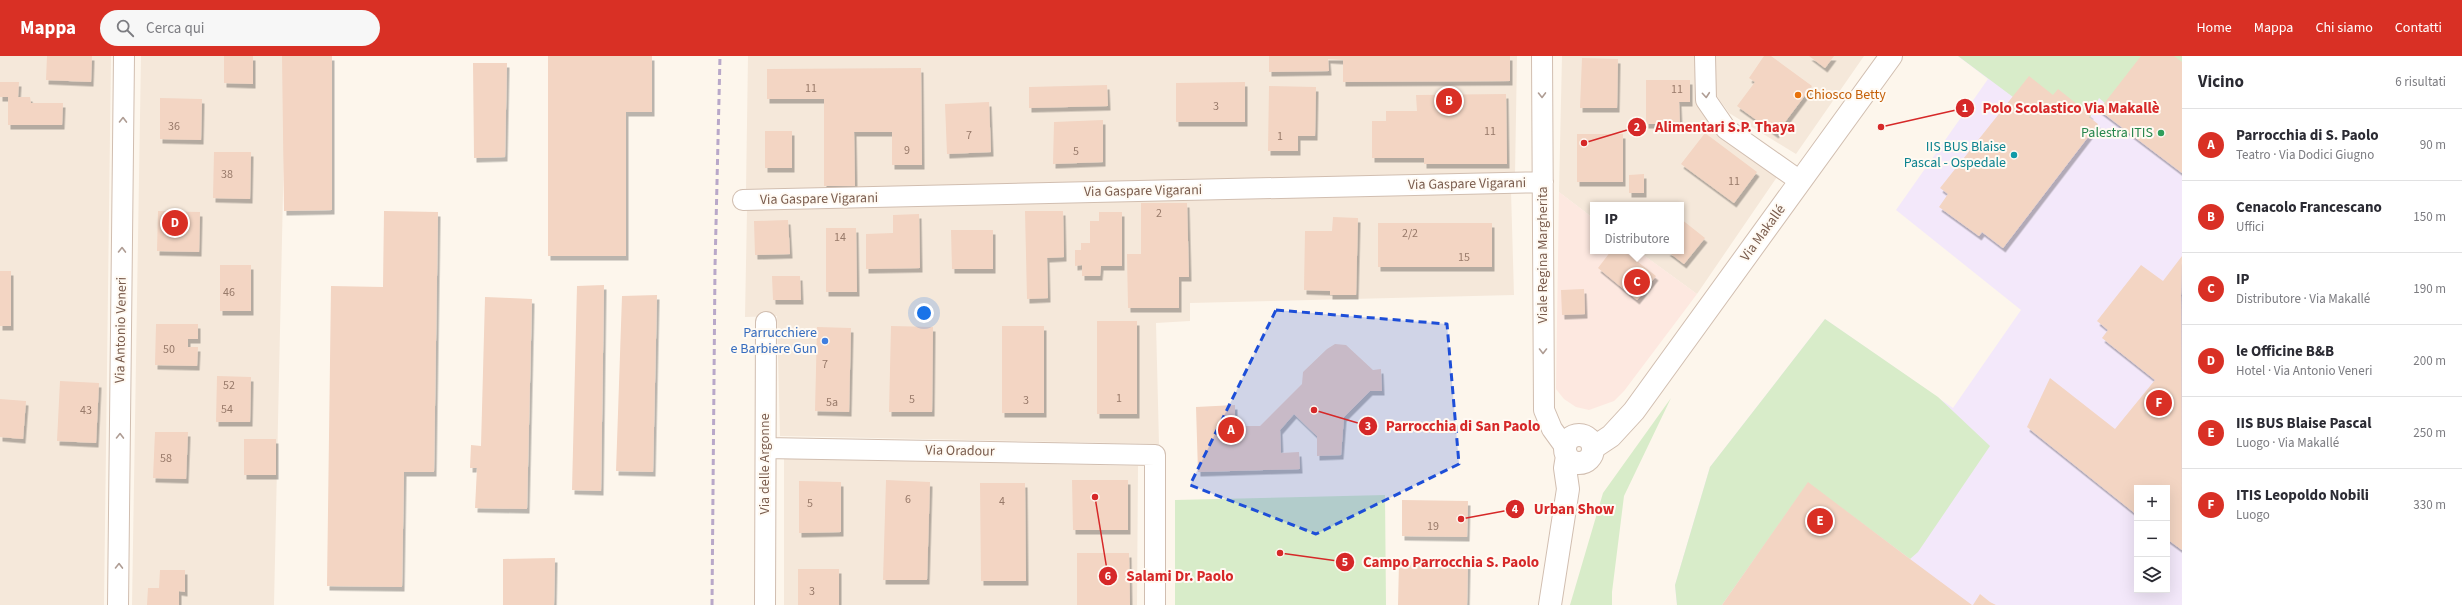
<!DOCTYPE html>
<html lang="it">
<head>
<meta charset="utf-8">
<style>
  :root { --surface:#fff; --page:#f7f7f7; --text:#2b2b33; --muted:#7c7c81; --line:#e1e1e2; --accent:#d93025 }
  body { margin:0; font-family:"Source Sans 3",sans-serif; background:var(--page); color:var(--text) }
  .controls { position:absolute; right:12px; bottom:12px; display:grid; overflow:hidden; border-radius:0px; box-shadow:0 4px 16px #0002 }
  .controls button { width:36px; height:36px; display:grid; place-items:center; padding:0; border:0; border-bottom:1px solid var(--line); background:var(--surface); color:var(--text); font:20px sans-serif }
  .you { position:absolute; left:924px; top:257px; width:14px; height:14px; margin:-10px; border:3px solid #fff; border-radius:50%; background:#1a73e8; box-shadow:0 0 0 6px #1a73e833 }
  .badge { display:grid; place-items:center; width:26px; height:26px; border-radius:50%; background:var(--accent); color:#fff; font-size:13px; font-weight:700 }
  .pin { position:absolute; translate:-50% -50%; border:2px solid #fff; box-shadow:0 1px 4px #0006 }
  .popup { position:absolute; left:1590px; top:146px; width:94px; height:52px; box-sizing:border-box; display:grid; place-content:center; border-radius:0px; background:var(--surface); filter:drop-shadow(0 1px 3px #0005); font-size:13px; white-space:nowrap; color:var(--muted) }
  .popup b { font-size:15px; color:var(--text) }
  .popup::after { content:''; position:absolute; left:50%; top:100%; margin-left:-8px; border:8px solid transparent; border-top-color:var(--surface) }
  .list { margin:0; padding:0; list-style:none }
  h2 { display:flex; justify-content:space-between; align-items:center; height:52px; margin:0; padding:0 16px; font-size:17px }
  h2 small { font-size:13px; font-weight:400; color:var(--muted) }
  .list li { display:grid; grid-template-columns:26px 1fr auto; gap:12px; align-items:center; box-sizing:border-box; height:72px; padding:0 16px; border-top:1px solid var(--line) }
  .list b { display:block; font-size:15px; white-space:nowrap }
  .list p { margin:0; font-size:13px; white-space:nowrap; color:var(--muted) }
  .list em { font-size:13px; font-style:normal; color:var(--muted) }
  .icon { flex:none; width:22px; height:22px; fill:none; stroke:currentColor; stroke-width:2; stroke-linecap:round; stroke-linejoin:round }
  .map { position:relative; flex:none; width:2182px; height:549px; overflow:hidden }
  header { display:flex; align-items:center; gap:24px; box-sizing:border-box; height:56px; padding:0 20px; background:var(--accent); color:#fff }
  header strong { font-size:19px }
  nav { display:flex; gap:22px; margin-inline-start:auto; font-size:14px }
  .search { width:280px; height:36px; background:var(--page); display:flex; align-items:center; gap:10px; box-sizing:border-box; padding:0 14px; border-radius:22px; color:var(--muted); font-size:15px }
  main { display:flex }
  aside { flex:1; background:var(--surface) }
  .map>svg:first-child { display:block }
  .residential { fill:#f5e8da }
  .commercial { fill:#fde8e0 }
  .education { fill:#f3e8fa; fill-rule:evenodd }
  .green { fill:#d8ecc9 }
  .building { fill:#f3d5c3; filter:url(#shadow) }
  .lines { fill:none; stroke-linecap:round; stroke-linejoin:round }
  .minor-casing { stroke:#d1beb0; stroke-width:22 }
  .tertiary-casing { stroke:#d1beb0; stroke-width:24 }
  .minor { stroke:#fff; stroke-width:20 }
  .tertiary { stroke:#fff; stroke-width:22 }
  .rail { stroke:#b9a8c9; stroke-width:3; stroke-dasharray:6 4; stroke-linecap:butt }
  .oneway { stroke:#af9d94 }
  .marked { fill:#1d4ed8; fill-opacity:0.2; stroke:#1d4ed8; stroke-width:3; stroke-dasharray:8 5; stroke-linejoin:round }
  .food-dot { fill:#e8710a; stroke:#fffaf3; stroke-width:1.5 }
  .leisure-dot { fill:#2e9e5b; stroke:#fffaf3; stroke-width:1.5 }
  .culture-dot { fill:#0f9aa8; stroke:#fffaf3; stroke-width:1.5 }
  .shop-dot { fill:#3f7fe0; stroke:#fffaf3; stroke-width:1.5 }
  .labels { text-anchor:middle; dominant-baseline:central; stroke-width:4; stroke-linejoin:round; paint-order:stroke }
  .number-label { font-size:12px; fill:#987a6a }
  .food-label { font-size:14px; fill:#c56008; stroke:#fffaf3; text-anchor:start }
  .leisure-label { font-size:14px; fill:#27864d; stroke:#fffaf3; text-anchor:end }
  .culture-label { font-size:14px; fill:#0d838f; stroke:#fffaf3; text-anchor:end }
  .street-label { font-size:14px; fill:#7a5c4d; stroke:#fffaf3 }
  .shop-label { font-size:14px; fill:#366cbe; stroke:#fffaf3; text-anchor:end }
  .leader { fill:none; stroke:#d62828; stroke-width:1.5 }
  .callout-dot { fill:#d62828; stroke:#fffaf3; stroke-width:1.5 }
  .mark-label { font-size:12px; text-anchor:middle; font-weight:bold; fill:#fff }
  .callout-label { font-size:15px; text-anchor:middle; font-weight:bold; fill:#d62828; stroke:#fffaf3; stroke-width:4; stroke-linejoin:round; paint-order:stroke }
</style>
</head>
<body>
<header>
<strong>Mappa</strong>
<div class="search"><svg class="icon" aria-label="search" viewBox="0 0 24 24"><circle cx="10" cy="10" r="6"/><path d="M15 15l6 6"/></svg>Cerca qui</div>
<nav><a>Home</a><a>Mappa</a><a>Chi siamo</a><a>Contatti</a></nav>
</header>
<main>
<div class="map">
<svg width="2182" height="549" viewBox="0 0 2182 549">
  <defs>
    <filter id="shadow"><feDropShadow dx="2.5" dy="4.5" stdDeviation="0" flood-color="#0004"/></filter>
  </defs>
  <rect width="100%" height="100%" fill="#fdf6ec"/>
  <path class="residential" d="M0,0h111l-7,549h-104z
    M141,0h145l-12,549h-142z
    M748,0h769l-2,119 -769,15z
    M1562,0h138l-1,49 14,23 64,49 -80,117 -59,-43h43v-46h-88v13l-34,-26z
    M1714,0h150l-68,98 -67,-41 -13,-18z
    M1511,135l3,104 -324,8v18l-34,2 3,121 -379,-8 -3,-120 -32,1 2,-107z
    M784,402l354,8 -1,139h-353z"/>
  <path class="commercial" d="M1559,136l34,26v33h45l59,43 -73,97 -10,10 -25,9 -13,-3 -12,-8 -8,-10z"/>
  <path class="education" d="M1958,0h224v549h-505l-2,-20 35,-118 115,-148 128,89 68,-98 -125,-100 92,-131zM2137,432h30v102h-30z"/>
  <path class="green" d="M1958,0h224v113l-83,-71 -11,24 -75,-25z
    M1825,263l113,78 52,49 -72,106 -8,7 -102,-76 -86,122h-45l-2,-20 35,-118z
    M1671,342l-47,98 -12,96v13h-42l33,-112z
    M1385,439l1,110h-211v-105z"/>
  <path class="building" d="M47,0h45l-1,26 -45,-2z
    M224,0h29v28l-29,-1z
    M282,0h50v154l-48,1z
    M548,0h104v56h-26v144h-78z
    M1269,0h241v25l-167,1v-22l-15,-1 1,12 -60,1z
    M1764,0h7l41,30 -36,48 -39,-28 18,-24 -6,-4z
    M1809,0h25l-9,12z
    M2141,0h33l8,6v111l-83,-63z
    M1582,2l36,1 -1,49h-37z
    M473,7h34l-2,94 -31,1z
    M921,12l1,97h-30v-33h-38l1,54h-31v-87h-57v-30z
    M2029,20l24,19 5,-6 33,26 -2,2 9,7 -95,124 -21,-16 -3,4 -40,-29 9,-13 -8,-6z
    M1646,24h44v22h-11l1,22h-34z
    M0,26h19l-1,15h12l1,6h32l-1,22h-54v-28h-8z
    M1245,26v40h-69v-39z
    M1107,29l1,21 -79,2v-21z
    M1269,30l47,1 -1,49h-17v15h-30z
    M1506,38l1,70h-83v-6h-52v-37h14v-10h31l-1,-16z
    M160,42l42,1 -1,41 -41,-1z
    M989,46l2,50 -44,2 -2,-50z
    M1103,64v42l-50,2 1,-42z
    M765,75h27v37h-27z
    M1705,77l52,39 -23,31 -53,-39z
    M1577,78h46v48h-46z
    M214,96h37l-1,47 -37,-1z
    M1644,118v19h-15v-18z
    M1141,147h46l2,74h-10v31h-51l-1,-54h14z
    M158,155l42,1 -1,40 -42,-1z
    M384,155l54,1 -4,260h-30l-2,115 -75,-1 4,-300 52,1z
    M1025,155h38l1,46 -17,1 1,40 -21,1z
    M1099,156h23v54h-21l-1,10h-18v-11l-7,1v-16h6v-7h9v-22h9z
    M919,158l1,54 -54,1v-35l27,-1v-18z
    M1333,161l25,1 -2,77h-26v-4l-26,-1 1,-59h27z
    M1681,163l24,19 -21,26 -17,-13h14z
    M788,164l2,34 -35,1 -1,-34z
    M1378,167h114v44h-114z
    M826,172h30l1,64h-31z
    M951,174h42v39h-41z
    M1611,195h13l32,25 -19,24 -39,-32z
    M2182,200l-1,39 1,255 -15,-11v-51h-30v27l-110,-88 23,-49 65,51 40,-49 -53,-42 6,-8 -11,-9 44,-56 22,16z
    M220,209h31v46h-31z
    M0,215h11v55h-11z
    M772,220h28l1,24h-28z
    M604,229l-3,206 -29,-1 5,-204z
    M1584,233l1,25 -23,1 -1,-25z
    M657,239l-4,177 -37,-1 6,-175z
    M485,241l47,2 -5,210 -52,-1 2,-40h-7l1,-23 10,1z
    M1097,265h40v93h-40z
    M156,268h42v15h-10v8h10l-1,19 -42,-1z
    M891,270l42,1 -1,85h-43z
    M1002,270h42v87h-42z
    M817,271l34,1 -2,84 -34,-1z
    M1335,288l11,1 27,25 8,-1 1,22h-12l-26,26 -3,38 -24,1v-20l-23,-22 -14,16 1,23 18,-1 1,17 -102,3 -2,-65 39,-2v21h25l42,-42 1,-12 24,-23z
    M217,320l34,1 -1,45h-34z
    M60,325l39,2 -3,60 -39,-2z
    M0,343l26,2 -3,38 -23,-2z
    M155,376h33l-2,47 -33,-1z
    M244,383h32v36h-32z
    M886,424l44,2 -3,98h-44z
    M1072,424h56v50h-55z
    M799,425l42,1v50l-42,1z
    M1808,426l102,77 62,46h-250z
    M980,427h45l1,98h-45z
    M1402,444l66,1 -1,36 -65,-1z
    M1077,497h52l1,52h-53z
    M555,502l-1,47h-51v-46z
    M1399,506l69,1 -1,42h-69z
    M798,513h41v36h-41z
    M160,514h25v22l-6,-1v14h-32l1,-17h11z
    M1980,538l10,8 6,3h-23z"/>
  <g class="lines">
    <g class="minor-casing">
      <path id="minor" d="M1542,0l2,354 8,19 13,18
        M1705,0l1,44 20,29 74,52
        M743,144l800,-18
        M766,392l389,7v150
        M118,549l6,-549
        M765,549l1,-283"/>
    </g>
    <g class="tertiary-casing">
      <path id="tertiary" d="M1565 393a14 14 0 1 1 28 0a14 14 0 1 1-28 0Z
        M1593,392l18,-12 23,-25 257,-355
        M1550,549l18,-116 -3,-21 2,-12"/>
    </g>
    <use href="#minor" class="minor"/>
    <use href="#tertiary" class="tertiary"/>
    <path class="rail" d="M712,549l3,-338 5,-211"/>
  </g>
  <defs><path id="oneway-chevron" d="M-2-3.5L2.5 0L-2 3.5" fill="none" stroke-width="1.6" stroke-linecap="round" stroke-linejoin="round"/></defs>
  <g class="oneway">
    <use href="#oneway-chevron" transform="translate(1542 39) rotate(89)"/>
    <use href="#oneway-chevron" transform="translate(1706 39) rotate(85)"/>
    <use href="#oneway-chevron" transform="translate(123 64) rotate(-89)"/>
    <use href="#oneway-chevron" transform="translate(122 194) rotate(-89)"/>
    <use href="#oneway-chevron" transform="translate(1543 295) rotate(90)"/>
    <use href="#oneway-chevron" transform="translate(120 380) rotate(-89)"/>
    <use href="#oneway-chevron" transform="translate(119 510) rotate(-89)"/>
  </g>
  <path class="marked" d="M1276,254l171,14 12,140 -143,70 -126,-49z"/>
  <circle class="food-dot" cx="1798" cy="39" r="4"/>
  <circle class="leisure-dot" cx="2161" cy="77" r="4"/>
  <circle class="culture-dot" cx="2014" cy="99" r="4"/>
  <circle class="shop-dot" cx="825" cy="285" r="4"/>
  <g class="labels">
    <g class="number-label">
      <text x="811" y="32">11</text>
      <text x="1677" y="33">11</text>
      <text x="1216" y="50">3</text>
      <text x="174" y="70">36</text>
      <text x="1490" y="75">11</text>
      <text x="969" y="79">7</text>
      <text x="1280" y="80">1</text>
      <text x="907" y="94">9</text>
      <text x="1076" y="95">5</text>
      <text x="227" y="118">38</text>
      <text x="1734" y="125">11</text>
      <text x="1159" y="157">2</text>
      <text x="1410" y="177">2/2</text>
      <text x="840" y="181">14</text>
      <text x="1464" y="201">15</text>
      <text x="229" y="236">46</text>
      <text x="169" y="293">50</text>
      <text x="825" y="308">7</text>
      <text x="229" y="329">52</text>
      <text x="1119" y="342">1</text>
      <text x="912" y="343">5</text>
      <text x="1026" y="344">3</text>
      <text x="832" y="346">5a</text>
      <text x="227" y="353">54</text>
      <text x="86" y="354">43</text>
      <text x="166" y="402">58</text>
      <text x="908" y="443">6</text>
      <text x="1002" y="445">4</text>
      <text x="810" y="447">5</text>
      <text x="1433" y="470">19</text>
      <text x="812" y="535">3</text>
    </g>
    <g class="food-label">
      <text x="1806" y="39">Chiosco Betty</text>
    </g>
    <g class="leisure-label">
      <text x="2153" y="77">Palestra ITIS</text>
    </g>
    <g class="culture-label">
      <text x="2006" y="91">IIS BUS Blaise<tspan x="2006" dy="16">Pascal - Ospedale</tspan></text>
    </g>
    <g class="street-label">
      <text transform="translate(1467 128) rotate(-1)">Via Gaspare Vigarani</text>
      <text transform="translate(1143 135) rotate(-1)">Via Gaspare Vigarani</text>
      <text transform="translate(819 143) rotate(-1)">Via Gaspare Vigarani</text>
      <text transform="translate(1763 177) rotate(-54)">Via Makallé</text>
      <text transform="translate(1543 199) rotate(-90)">Viale Regina Margherita</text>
      <text transform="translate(121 274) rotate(-89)">Via Antonio Veneri</text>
      <text transform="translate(960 395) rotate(1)">Via Oradour</text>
      <text transform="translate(765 408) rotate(-90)">Via delle Argonne</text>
    </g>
    <g class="shop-label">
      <text x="817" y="277">Parrucchiere<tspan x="817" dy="16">e Barbiere Gun</tspan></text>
    </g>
  </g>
  <path class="leader" d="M1881 71L1965 52M1584 87L1637 71M1314 354L1368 370M1461 463L1515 453M1280 497L1345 506M1095 441L1108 520"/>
  <g class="callout-dot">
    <circle cx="1881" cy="71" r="4"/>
    <circle cx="1584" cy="87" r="4"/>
    <circle cx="1314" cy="354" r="4"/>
    <circle cx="1461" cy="463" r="4"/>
    <circle cx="1280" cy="497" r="4"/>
    <circle cx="1095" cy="441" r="4"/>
    <circle cx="1965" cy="52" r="10"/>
    <circle cx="1637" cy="71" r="10"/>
    <circle cx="1368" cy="370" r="10"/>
    <circle cx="1515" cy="453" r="10"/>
    <circle cx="1345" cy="506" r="10"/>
    <circle cx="1108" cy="520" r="10"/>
  </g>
  <g class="mark-label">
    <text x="1965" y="56">1</text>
    <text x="1637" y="75">2</text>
    <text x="1368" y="374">3</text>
    <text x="1515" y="457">4</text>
    <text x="1345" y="510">5</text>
    <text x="1108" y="524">6</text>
  </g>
  <g class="callout-label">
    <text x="2071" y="57">Polo Scolastico Via Makallè</text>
    <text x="1725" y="76">Alimentari S.P. Thaya</text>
    <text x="1463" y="375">Parrocchia di San Paolo</text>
    <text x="1574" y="458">Urban Show</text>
    <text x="1451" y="511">Campo Parrocchia S. Paolo</text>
    <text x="1180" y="525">Salami Dr. Paolo</text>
  </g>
</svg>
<div class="controls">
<button>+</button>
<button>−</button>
<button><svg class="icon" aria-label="layers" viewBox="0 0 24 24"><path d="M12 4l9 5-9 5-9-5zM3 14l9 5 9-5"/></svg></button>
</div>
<div class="you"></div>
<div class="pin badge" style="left:1231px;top:374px">A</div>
<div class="pin badge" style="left:1449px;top:45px">B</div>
<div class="pin badge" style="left:1637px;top:226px">C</div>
<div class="popup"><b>IP</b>Distributore</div>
<div class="pin badge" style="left:175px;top:167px">D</div>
<div class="pin badge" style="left:1820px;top:465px">E</div>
<div class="pin badge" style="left:2159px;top:347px">F</div>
</div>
<aside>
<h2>Vicino<small>6 risultati</small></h2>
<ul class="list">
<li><span class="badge">A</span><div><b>Parrocchia di S. Paolo</b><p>Teatro · Via Dodici Giugno</p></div><em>90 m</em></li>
<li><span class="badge">B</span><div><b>Cenacolo Francescano</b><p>Uffici</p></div><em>150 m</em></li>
<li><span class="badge">C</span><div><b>IP</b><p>Distributore · Via Makallé</p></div><em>190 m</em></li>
<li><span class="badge">D</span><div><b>le Officine B&amp;B</b><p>Hotel · Via Antonio Veneri</p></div><em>200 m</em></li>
<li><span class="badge">E</span><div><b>IIS BUS Blaise Pascal</b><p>Luogo · Via Makallé</p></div><em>250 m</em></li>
<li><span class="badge">F</span><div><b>ITIS Leopoldo Nobili</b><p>Luogo</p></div><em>330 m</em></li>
</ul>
</aside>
</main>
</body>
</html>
